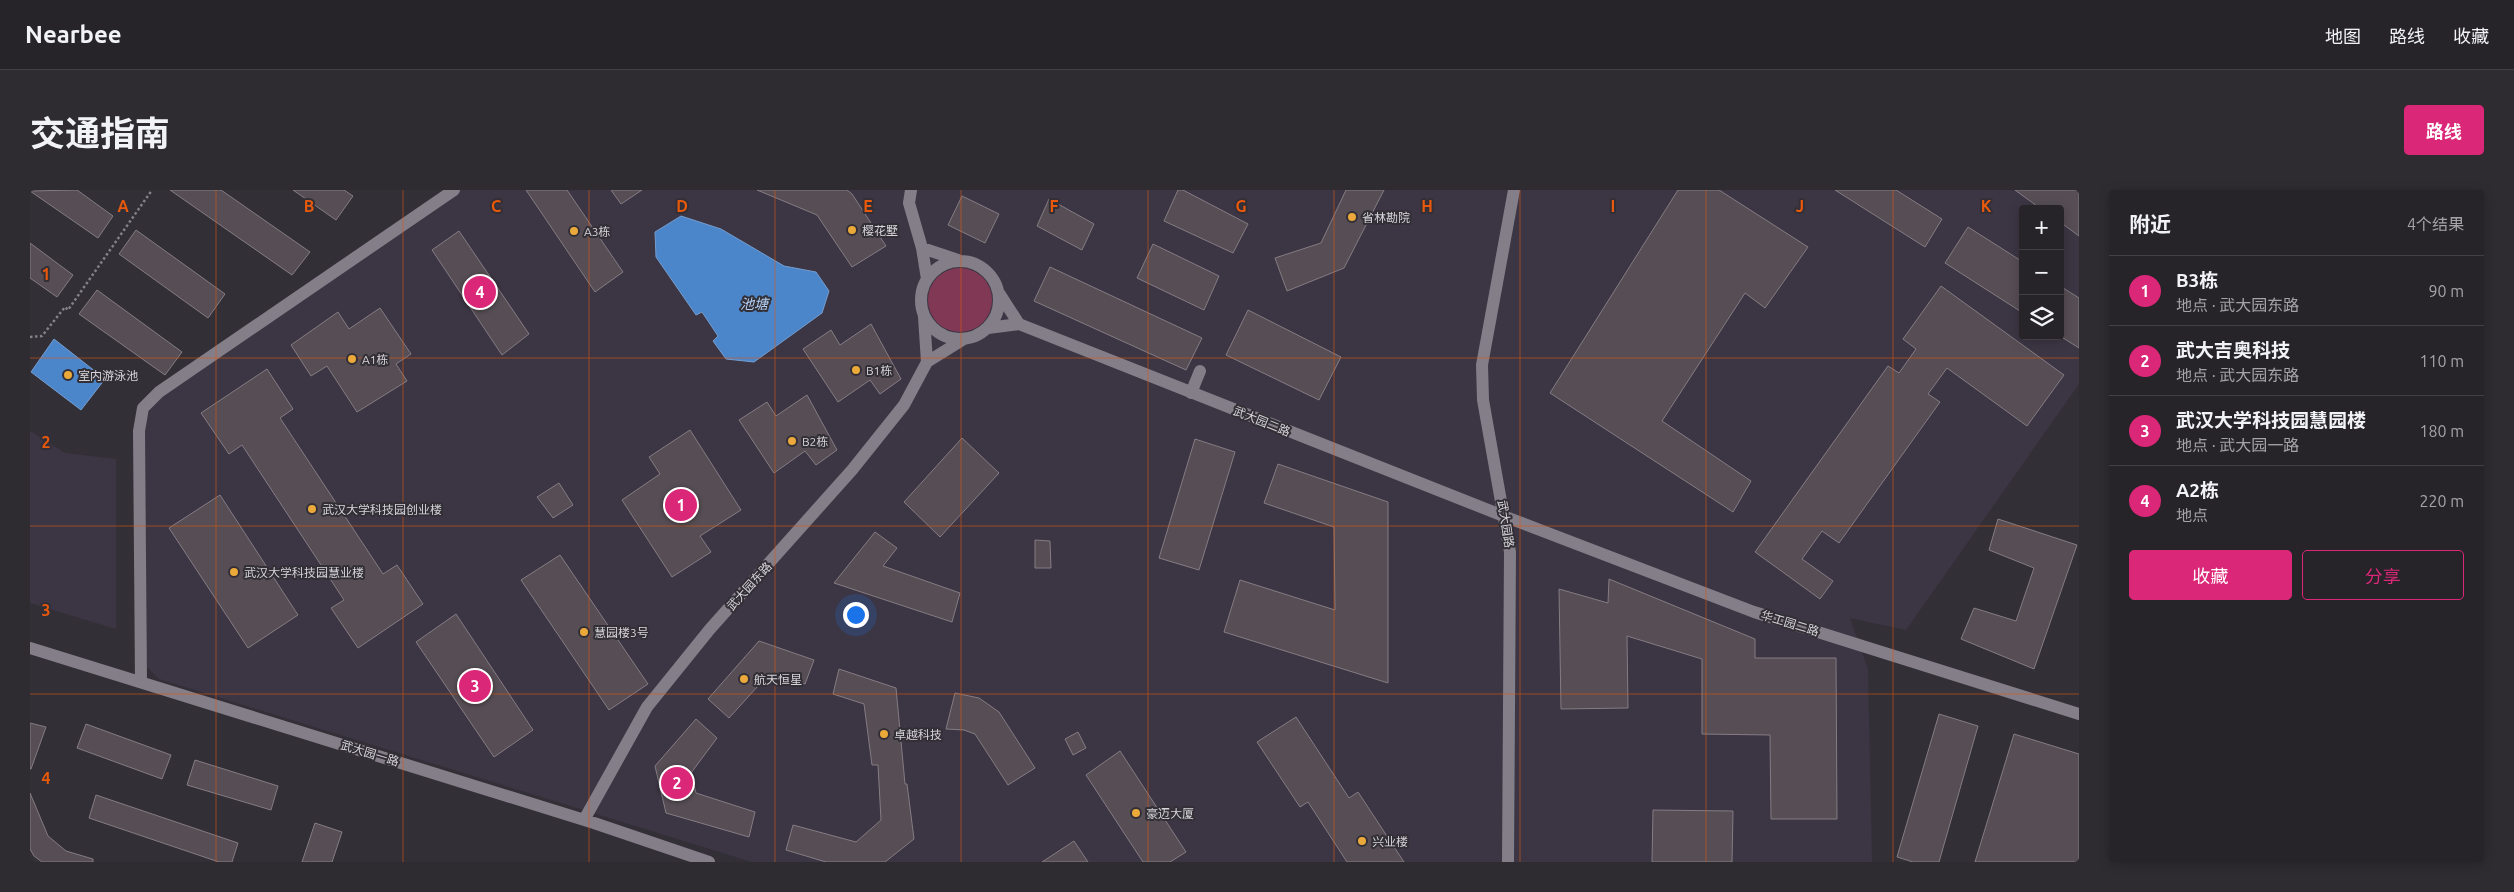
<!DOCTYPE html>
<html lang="zh">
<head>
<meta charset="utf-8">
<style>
  :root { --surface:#262329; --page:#2e2b31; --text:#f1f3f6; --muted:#a4a4a8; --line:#424046; --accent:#db2777 }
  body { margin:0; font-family:Ubuntu,"Noto Sans SC",sans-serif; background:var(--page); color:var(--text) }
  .controls { position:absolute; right:15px; top:15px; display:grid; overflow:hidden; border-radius:5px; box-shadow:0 2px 12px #0003 }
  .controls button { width:45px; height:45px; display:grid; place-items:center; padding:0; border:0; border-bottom:1px solid var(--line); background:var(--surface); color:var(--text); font:25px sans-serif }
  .you { position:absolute; left:825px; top:424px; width:18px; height:18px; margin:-12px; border:4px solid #fff; border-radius:50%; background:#1a73e8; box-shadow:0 0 0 8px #1a73e833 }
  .badge { display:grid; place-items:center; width:32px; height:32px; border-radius:50%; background:var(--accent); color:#fff; font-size:16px; font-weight:700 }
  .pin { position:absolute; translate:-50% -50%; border:2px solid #fff; box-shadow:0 1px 5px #0006 }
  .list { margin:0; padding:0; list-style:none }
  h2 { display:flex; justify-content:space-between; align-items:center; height:65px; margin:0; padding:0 20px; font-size:21px }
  h2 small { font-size:16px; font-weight:400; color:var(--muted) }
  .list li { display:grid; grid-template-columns:32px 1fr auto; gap:15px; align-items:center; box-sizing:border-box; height:70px; padding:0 20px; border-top:1px solid var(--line) }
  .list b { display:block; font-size:19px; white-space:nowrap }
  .list p { margin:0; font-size:16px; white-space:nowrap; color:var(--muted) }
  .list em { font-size:16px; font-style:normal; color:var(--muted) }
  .actions { display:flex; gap:10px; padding:15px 20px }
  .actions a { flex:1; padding:11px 0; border:1px solid var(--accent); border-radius:5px; text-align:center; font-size:18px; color:var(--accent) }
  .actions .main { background:var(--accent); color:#fff }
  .icon { flex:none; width:28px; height:28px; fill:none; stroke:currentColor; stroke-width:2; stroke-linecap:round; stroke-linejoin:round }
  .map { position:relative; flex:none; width:2049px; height:672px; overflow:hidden; border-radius:5px }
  header { display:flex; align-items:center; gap:30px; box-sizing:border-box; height:70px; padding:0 25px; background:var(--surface); border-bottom:1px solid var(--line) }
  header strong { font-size:24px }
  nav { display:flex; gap:28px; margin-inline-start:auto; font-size:18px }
  .intro { display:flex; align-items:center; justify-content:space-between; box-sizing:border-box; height:120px; padding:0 30px }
  h1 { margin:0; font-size:35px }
  .button { padding:12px 22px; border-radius:5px; background:var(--accent); color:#fff; font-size:18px; font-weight:700 }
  main { display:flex; gap:30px; padding:0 30px }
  aside { flex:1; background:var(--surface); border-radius:5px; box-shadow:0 2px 12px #0003 }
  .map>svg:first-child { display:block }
  .built { fill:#3c3644; fill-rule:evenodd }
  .green { fill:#803854 }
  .water { fill:#4b86ca; stroke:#759dce }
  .building { fill:#564e54; stroke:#857c84 }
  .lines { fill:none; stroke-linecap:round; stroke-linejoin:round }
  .path { stroke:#848188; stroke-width:2.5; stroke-dasharray:2.5 2.5; stroke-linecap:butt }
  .minor { stroke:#837e88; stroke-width:12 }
  .grid { fill:none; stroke:#e8590c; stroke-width:1; stroke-opacity:0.55 }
  .poi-dot { fill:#eba93a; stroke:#332f37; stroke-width:2 }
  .labels { text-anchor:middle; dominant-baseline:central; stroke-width:4; stroke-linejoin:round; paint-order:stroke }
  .poi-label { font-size:12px; fill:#d6d4d9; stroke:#332f37; text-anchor:start }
  .street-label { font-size:12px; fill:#d6d4d9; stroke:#332f37 }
  .water-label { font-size:14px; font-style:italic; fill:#b0cef2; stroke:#332f37 }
  .grid-label { font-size:16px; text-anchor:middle; font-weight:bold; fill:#e8590c; stroke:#332f37; stroke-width:4; stroke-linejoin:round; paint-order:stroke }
</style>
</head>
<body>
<header>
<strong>Nearbee</strong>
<nav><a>地图</a><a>路线</a><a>收藏</a></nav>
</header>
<div class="intro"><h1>交通指南</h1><a class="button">路线</a></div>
<main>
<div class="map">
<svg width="2049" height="672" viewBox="0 0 2049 672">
  <rect width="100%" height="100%" fill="#332f37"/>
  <path class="built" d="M425,0h1624v194l-173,246 -56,-12 18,51 4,193h-1120l-593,-183 -16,-16 1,-236 7,-20 10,-12zM1993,19h37v127h-37z
    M0,241l35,22 51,6v170l-86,-26z"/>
  <path class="green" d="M898 110a32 32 0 1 1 64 0a32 32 0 1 1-64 0Z"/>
  <path class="water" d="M651,26l40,13 63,37 32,6 13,19 -7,22 -68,49 -28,-3 -13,-18 5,-5 -16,-24 -6,3 -40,-58 -1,-25z
    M24,149l51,40 -24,31 -50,-38z"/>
  <path class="building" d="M47,0l36,26 -15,22 -68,-47z
    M140,0h51l89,62 -18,23z
    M263,0h51l9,6 -17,24z
    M496,0h41l56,82 -28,20z
    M581,0h31l-21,14z
    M727,0h90l5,4 34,52 -34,21 -35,-52z
    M1148,0h5l65,34 -15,29 -69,-32z
    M1316,0h38l-40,78 -57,23 -12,-33 46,-15z
    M1648,0h41l89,57 -43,61 -20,-15 -83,128 89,60 -18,31 -183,-119z
    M1805,0h61l46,29 -17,28z
    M1985,0h64v46l-19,-14v-13h-19z
    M932,6l37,18 -14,29 -37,-18z
    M1019,9l45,25 -12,26 -45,-24z
    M1938,37l55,35v51l-78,-50z
    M106,40l89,64 -17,24 -89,-64z
    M429,41l70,103 -27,21 -70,-105z
    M0,53l43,32 -16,22 -27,-19z
    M1123,54l66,32 -15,34 -67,-32z
    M1020,77l152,71 -16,32 -152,-69z
    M1911,96l123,89 -37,51 -80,-58 -19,26 12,8 -101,141 -17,-12 -20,28 31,22 -13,18 -65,-47 133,-186 11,7 17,-24 -13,-10z
    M2030,96l19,12v50l-19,-12z
    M67,100l85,62 -17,23 -86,-61z
    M350,118l31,46 -15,10 11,17 -50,31 -30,-46 -16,10 -20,-31 47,-33 11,17z
    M1218,120l93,47 -22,43 -93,-45z
    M841,134l30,55 -21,15 -10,-14 -32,22 -35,-53 28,-19 9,15z
    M237,179l26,40 -13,9 103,156 14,-9 26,39 -65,44 -27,-40 13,-8 -102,-155 -13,9 -28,-41z
    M777,205l30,55 -21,15 -11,-14 -31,22 -35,-53 28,-18 9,14z
    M660,240l51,80 -41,26 11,16 -39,25 -50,-77 38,-26 -11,-17z
    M932,248l37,35 -59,64 -36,-35z
    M1165,249l40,13 -36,118 -40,-12z
    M1248,274l110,38v181l-164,-51 16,-52 95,30 -1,-83 -70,-24z
    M529,293l14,22 -20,13 -16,-21z
    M190,305l78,120 -50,33 -79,-120z
    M1968,329l79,26 -43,124 -73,-30 13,-31 42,13 18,-53 -45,-18z
    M845,342l22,16 -14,18 77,27 -8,29 -118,-39z
    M1005,350l15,1 1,27h-16z
    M530,365l88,129 -39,26 -88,-130z
    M1579,389l146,60v19h81l1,161h-66l-1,-84 -68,-1v-75l-75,-23 1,72 -67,1 -2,-120 49,14z
    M426,424l77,116 -39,27 -78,-115z
    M729,451l55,19 -9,24 -37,-9 -39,43 -21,-19z
    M809,479l57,19 9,96h2l7,55 -29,23h-59l-40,-12 7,-25 63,17 25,-22 -3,-55h-6l-8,-61 -31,-10z
    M925,503l24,5 20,14 36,56 -27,17 -33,-51 -11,-4 -18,-1z
    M1909,524l39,12 -39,136h-26l-16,-5z
    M1266,527l53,81 9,-6 46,70h-57l-39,-60 -8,5 -43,-65z
    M666,529l21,19 -26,35 5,20 59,19 -6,25 -83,-24 -11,-47z
    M0,533l16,4 -15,42h-1z
    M56,534l85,31 -9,24 -85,-31z
    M1048,542l8,16 -13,7 -8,-16z
    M1984,544l65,20v108h-104z
    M1090,561l66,101 -16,10h-27l-57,-87z
    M165,570l83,26 -7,24 -84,-25z
    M0,603l18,43 18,15 27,8v3h-51l-8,-6 -4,-7z
    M66,605l142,48 -6,19h-13l-130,-44z
    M1623,620l80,1 -1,51h-80z
    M285,633l27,9 -10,30h-30z
    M1044,651l14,21h-46z"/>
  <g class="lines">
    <path class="path" d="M0,147l12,-1 23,-29 3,3 84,-120"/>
    <path class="minor" d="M881,0l-2,13 13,45 5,31
      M892,58l36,12
      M891 110a39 39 0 1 1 78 0a39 39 0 1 1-78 0Z
      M969,103l20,31
      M894,127l3,45
      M958,138l31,-4 487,193 248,95 325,102
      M897,172l37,-23
      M1161,203l9,-22
      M0,458l564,175 115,39
      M111,492l-2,-251 4,-23 16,-16 295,-202
      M554,630l63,-113 63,-78 142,-159 52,-65 23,-43
      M1478,672l2,-310 -27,-152 -1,-35 32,-175"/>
  </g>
  <path class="grid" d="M186,0v672M373,0v672M559,0v672M745,0v672M931,0v672M1118,0v672M1304,0v672M1490,0v672M1676,0v672M1863,0v672M0,168h2049M0,336h2049M0,504h2049"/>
  <g class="poi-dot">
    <circle cx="1322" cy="27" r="5"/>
    <circle cx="822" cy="40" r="5"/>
    <circle cx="544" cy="41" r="5"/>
    <circle cx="322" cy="169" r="5"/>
    <circle cx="826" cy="180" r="5"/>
    <circle cx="38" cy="185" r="5"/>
    <circle cx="762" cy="251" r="5"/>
    <circle cx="282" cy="319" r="5"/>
    <circle cx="204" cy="382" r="5"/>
    <circle cx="554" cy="442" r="5"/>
    <circle cx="714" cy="489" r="5"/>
    <circle cx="854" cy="544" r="5"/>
    <circle cx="1106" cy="623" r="5"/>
    <circle cx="1332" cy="651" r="5"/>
  </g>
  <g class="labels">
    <g class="poi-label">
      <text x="1332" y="27">省林勘院</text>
      <text x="832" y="40">樱花墅</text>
      <text x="554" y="41">A3栋</text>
      <text x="332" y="169">A1栋</text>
      <text x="836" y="180">B1栋</text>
      <text x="48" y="185">室内游泳池</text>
      <text x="772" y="251">B2栋</text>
      <text x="292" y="319">武汉大学科技园创业楼</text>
      <text x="214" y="382">武汉大学科技园慧业楼</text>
      <text x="564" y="442">慧园楼3号</text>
      <text x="724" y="489">航天恒星</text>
      <text x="864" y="544">卓越科技</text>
      <text x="1116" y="623">豪迈大厦</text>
      <text x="1342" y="651">兴业楼</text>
    </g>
    <g class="street-label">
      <text transform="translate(1232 231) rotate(22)">武大园二路</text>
      <text transform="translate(1476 334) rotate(81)">武大园路</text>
      <text transform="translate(719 396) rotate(-48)">武大园东路</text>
      <text transform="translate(1760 433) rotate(17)">华工园二路</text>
      <text transform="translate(340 563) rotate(17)">武大园一路</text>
    </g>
    <g class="water-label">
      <text x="724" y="114">池塘</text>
    </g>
  </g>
  <g class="grid-label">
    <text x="93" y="22">A</text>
    <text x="279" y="22">B</text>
    <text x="466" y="22">C</text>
    <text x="652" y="22">D</text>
    <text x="838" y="22">E</text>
    <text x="1024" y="22">F</text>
    <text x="1211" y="22">G</text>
    <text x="1397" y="22">H</text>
    <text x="1583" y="22">I</text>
    <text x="1770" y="22">J</text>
    <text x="1956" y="22">K</text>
    <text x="16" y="90">1</text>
    <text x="16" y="258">2</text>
    <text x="16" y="426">3</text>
    <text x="16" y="594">4</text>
  </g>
</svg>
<div class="controls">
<button>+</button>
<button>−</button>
<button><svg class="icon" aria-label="layers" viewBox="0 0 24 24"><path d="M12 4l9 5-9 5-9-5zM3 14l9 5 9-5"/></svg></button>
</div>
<div class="you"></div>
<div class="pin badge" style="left:651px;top:315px">1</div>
<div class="pin badge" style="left:647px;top:593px">2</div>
<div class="pin badge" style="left:445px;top:496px">3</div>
<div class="pin badge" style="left:450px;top:102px">4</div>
</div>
<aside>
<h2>附近<small>4个结果</small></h2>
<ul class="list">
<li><span class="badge">1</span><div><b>B3栋</b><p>地点 · 武大园东路</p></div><em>90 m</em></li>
<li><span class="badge">2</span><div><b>武大吉奥科技</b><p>地点 · 武大园东路</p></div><em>110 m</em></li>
<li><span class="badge">3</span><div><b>武汉大学科技园慧园楼</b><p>地点 · 武大园一路</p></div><em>180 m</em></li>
<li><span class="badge">4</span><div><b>A2栋</b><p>地点</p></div><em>220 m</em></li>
</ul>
<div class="actions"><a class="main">收藏</a><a>分享</a></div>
</aside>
</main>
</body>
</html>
